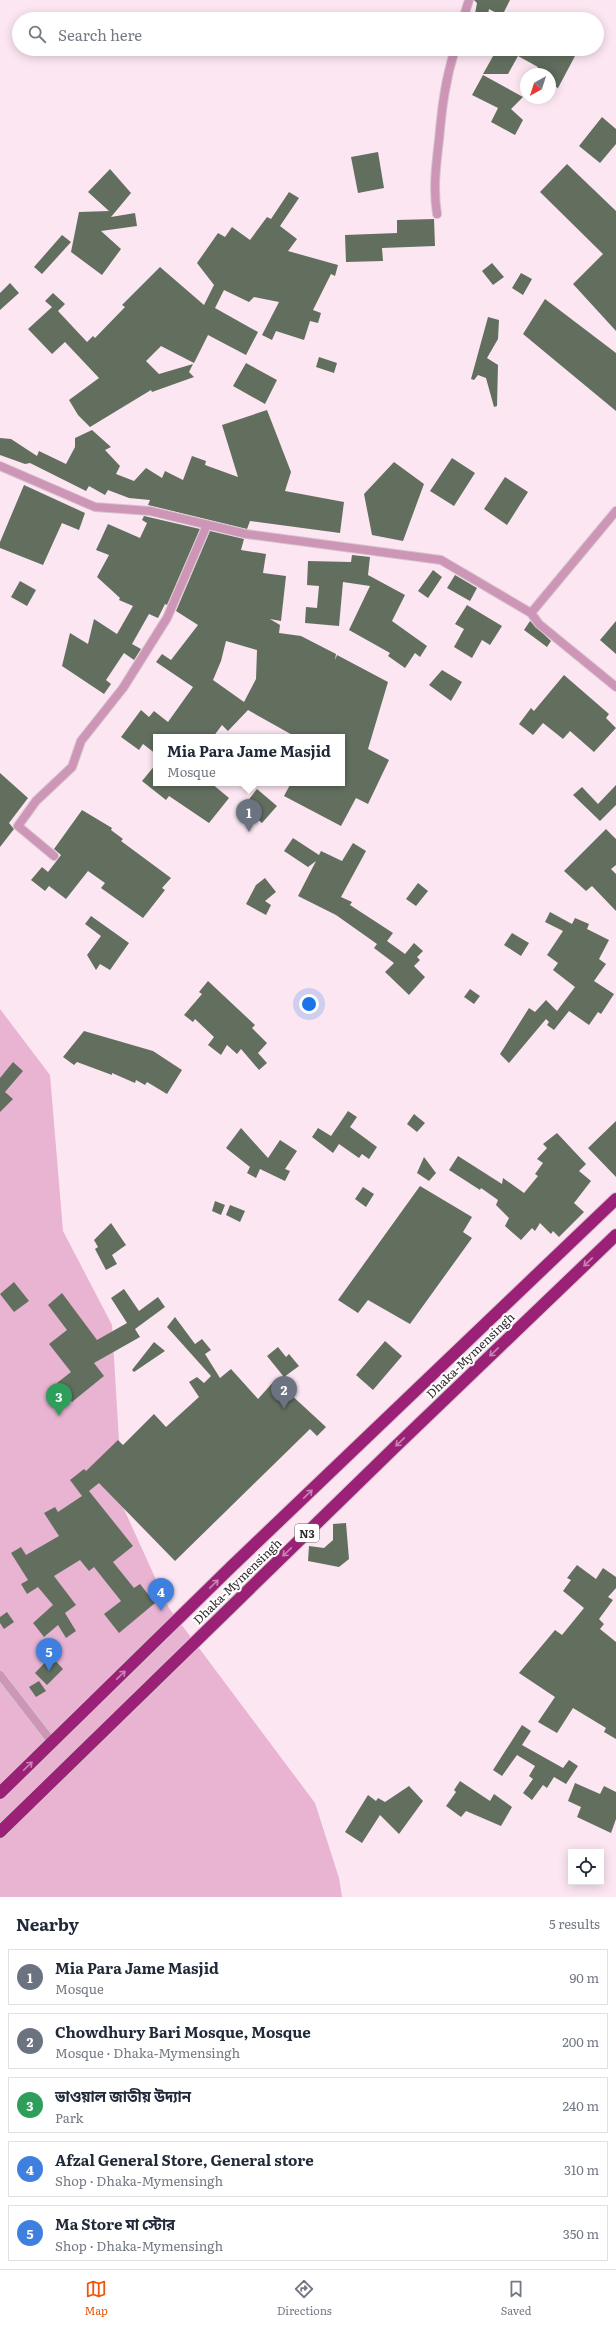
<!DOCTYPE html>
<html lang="en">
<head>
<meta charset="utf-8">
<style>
  :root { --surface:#fff; --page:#f6f6f7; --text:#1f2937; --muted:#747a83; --line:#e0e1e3; --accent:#ea580c }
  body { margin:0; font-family:Literata,"Noto Sans Bengali",serif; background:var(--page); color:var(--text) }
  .controls { position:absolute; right:12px; bottom:12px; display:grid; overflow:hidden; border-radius:0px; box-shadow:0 2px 10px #0003 }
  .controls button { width:36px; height:36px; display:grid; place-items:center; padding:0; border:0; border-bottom:1px solid var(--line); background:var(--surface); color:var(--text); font:20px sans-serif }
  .compass { position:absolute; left:520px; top:68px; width:36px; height:36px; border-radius:50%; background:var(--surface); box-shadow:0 2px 10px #0003; rotate:219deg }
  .you { position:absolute; left:309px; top:1004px; width:14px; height:14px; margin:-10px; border:3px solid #fff; border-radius:50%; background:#1a73e8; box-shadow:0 0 0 6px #1a73e833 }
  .badge { display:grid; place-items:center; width:26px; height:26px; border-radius:50%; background:var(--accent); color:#fff; font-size:13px; font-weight:700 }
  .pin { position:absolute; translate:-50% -33px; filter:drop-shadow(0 1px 2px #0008) }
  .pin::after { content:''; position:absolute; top:21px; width:14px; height:12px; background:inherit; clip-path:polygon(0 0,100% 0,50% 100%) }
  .popup { position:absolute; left:153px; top:734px; width:192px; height:52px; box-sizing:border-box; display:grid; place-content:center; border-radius:0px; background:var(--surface); filter:drop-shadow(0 1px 3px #0005); font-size:13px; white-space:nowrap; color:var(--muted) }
  .popup b { font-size:15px; color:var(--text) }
  .popup::after { content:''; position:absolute; left:50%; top:100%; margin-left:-8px; border:8px solid transparent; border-top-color:var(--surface) }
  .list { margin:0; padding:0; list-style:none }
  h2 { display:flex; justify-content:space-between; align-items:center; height:52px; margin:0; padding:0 16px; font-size:17px }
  h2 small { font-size:13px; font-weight:400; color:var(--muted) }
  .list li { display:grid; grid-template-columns:26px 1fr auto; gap:12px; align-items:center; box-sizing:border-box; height:56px; margin:0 8px 8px; padding:0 8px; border:1px solid var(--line); border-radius:0px }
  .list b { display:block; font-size:15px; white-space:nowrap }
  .list p { margin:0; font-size:13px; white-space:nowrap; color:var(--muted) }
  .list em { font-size:13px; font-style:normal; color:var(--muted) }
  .icon { flex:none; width:22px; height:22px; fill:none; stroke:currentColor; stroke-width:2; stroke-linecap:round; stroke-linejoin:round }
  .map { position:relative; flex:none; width:616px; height:1897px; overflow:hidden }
  .search { position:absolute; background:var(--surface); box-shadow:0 2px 10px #0003; left:12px; right:12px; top:12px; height:44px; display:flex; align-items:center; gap:10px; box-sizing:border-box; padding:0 14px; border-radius:22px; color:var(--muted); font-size:15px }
  .sheet { height:372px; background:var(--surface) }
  nav { display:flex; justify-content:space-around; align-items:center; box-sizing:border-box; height:56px; border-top:1px solid var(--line); background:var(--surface); font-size:11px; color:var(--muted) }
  nav a { display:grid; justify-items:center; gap:2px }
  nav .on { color:var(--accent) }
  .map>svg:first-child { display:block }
  .green { fill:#e8b4d2 }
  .building { fill:#626f5f; fill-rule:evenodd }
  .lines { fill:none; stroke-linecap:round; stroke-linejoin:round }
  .lane-casing { stroke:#d7c4cf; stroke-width:10 }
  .highway-casing { stroke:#d7c4cf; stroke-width:14 }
  .lane { stroke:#cd95b6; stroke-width:8 }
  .highway { stroke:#9a2176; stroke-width:12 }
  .oneway { stroke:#c785b4 }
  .labels { text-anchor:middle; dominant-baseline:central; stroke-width:4; stroke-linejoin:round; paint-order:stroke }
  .shield { fill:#fff; stroke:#6f696c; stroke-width:1 }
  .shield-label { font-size:11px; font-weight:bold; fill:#31292d }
  .street-label { font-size:12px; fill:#31292d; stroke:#fff }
</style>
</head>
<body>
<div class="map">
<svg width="616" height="1897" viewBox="0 0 616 1897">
  <rect width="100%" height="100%" fill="#fce6f2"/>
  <path class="green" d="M0,1009l50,66 13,156 49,94 11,182 46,101 146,195 24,75 3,19h-342z"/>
  <path class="building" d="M474,0h36l-8,16 -13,-7 -2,10h-13l3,-16z
    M497,49h66l12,7 -17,32 -8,-4v-10h-16l4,-7 -20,-11 -10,18h-25z
    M483,75l40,22 -12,12 12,11 -8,15 -24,-13 7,-14 -26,-13z
    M602,117l14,12v15l-16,19 -21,-17z
    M378,152l6,36 -26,5 -7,-36z
    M567,164l49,47v120l-43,-47 30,-30 -63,-62z
    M110,169l21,24 -20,24 24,-4 2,13 -36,5 20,18 -19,26 -31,-23 8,-40 30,-1 -21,-19z
    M289,192l10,6 -19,28 17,13 -9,12 50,14 -3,11 -4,-2 -18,36 8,3 -3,10 -8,-2 -6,19 -28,-9 -4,9 -10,-5 17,-33 -25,-5 -5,5 -25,-12 -9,18 43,24 -12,23 -38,-20 -14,28 -33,-17 -15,15 13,13 34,-10 -4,8 5,5 -42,15 -1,-2 -61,37 -12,-12 -9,-15 30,-22 -34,-36 -13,12 -24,-25 24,-22 -7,-6 8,-8 12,11 -7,7 29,31 6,-6 2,2 30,-31 -3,-2 38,-38 44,38 10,-20 -17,-22 21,-30 7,4 7,-10 18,13 17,-23 4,2z
    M434,219l1,27 -53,2 1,13 -37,1 -1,-27 52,-2v-13z
    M62,235l9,7 -29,32 -8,-7z
    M492,263l12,14 -11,8 -11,-14z
    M521,273l11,6 -9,16 -11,-7z
    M10,283l9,10 -19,17v-17z
    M545,299l71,54v58l-93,-77z
    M488,317l11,3 -1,19 -11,19 11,7 -1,41 -3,1 -8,-29 -8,-3 -4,5 -3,-1z
    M319,357l18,6 -3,10 -18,-6z
    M246,363l31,17 -12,24 -32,-18z
    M267,410l24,62 -6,19 59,11 -4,31 -90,-12 -3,8 -99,-24 2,-5 -21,-2 -21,-8 -3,5 -16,-9 -3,5 -56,-28 -5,1 -25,-9v-17l11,1 26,17 2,-5 27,13 9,-17v-9l17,-8 19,17 -6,3 15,16 -4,8 18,7 12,-13 16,10 3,-7 18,9 9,-24 14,5 -1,4 33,12 -16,-52z
    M452,458l23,15 -21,33 -24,-15z
    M394,462l30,22 -21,57 -31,-6 -8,-41z
    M505,477l23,15 -21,33 -23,-16z
    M24,485l61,28 -6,17 -17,-7 -19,42 -43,-17v-6z
    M144,516l56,13 -33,76 -2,-1 -7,14 -9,-4 -17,30 9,5 -7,11 -10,-7 -18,27 5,4 -7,10 -42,-28 8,-33 18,11 6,-25 23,15 16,-28 -14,-6 1,-2 -23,-21 12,-22 -13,-5 12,-26 32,14 7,-15 -5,-3z
    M210,531l34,8 -3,11 25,4 -3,19 23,3 -5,45 -11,-2 10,6 -1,8 22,3 35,18 -1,6 2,-5 51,27 -20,67 21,11 -21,44 -12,-6 -15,28 -57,-30 7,-13h51v-46h-46l-48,-27 -20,21 -6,-6 -9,12h-57v17l-13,-10 -4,6 -18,-13 20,-27 8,7 5,-6 14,11 25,-35 -37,-25 6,-8 9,6 27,-35 -22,-14zM226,641l31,9 -1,29 -12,23 -31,-22 8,-19z
    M352,555l18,2 -2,18 37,20 -13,26 35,25 -7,11 -5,-4 -10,15 -17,-12 2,-3 -41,-23 21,-44 -27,-4 -4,44 -34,-3 1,-16 11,1 2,-22 -12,-1 1,-24 43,1z
    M433,570l9,7 -14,21 -10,-7z
    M455,575l22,13 -7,13 -23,-13z
    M20,581l16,9 -9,16 -16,-9z
    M467,605l35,21 -12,19 -8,-5 -10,18 -18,-11 10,-18 -9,-5z
    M530,621l21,20 -4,6 -23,-17z
    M616,621v33l-16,-14z
    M442,670l20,12 -11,19 -22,-16z
    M564,675l45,39 -3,4 10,10 -22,24 -24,-21 -7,8 -20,-16 -10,12 -14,-11 12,-16 3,3z
    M156,764v19h55l18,15 -20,25 -40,-27 -3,4 -24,-19z
    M0,773l28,25 -19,25 5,6 -14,18z
    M616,785v20l-16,16 -27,-26 9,-8 16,17z
    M257,789l20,17 -15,17 -19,-16z
    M82,810l30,18 -1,2 12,9 -2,2 50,37 -9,10 3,2 -22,28 -42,-30 4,-5 -17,-12 -22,28 -17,-13 -4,5 -14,-11 11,-13 6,5 10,-13 3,-4 -7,-6z
    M606,829l10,10v26l-5,4 5,5v37l-24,-25 -6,5 -22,-20z
    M293,838l26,17 2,-4 21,10 11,-18 13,8 -25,46 11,5 -2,3 43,28 -6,8 18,13 9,-11 9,8 -6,6 3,3 -6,6 11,11 -16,18 -24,-23 9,-9 -20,-15 3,-4 -41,-29 -38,-19 18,-35 -8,6 -24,-16z
    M265,878l11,14 -11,9 6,4 -5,10 -20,-11 10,-19z
    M418,883l10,8 -12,15 -10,-7z
    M550,912l22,12 3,-6 14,6 -2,5 22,11 -10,19 7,5 -12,17 20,13 -13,20 -3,-2 -9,13 -20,-14 -15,19 -7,-5 2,-3 -3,-3 -37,44 -9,-9 29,-46 6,4 11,-12 11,11 18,-24 -22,-17 5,-7 -11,-8 16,-24 -18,-9z
    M91,916l38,27 -19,27 -10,-6 -4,6 -9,-15 14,-19 -16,-12z
    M512,933l17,10 -8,13 -17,-11z
    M208,981l47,44 -3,3 15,15 -9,10 9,10 -8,7 -18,-21 -4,5 -10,-9 -6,10 -13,-10 6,-8 -19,-18 -2,3 -9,-7 18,-21 -3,-2z
    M470,989l10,7 -6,8 -10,-7z
    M84,1031l69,20 29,19 -15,24 -20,-12 -2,3 -9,-5 -1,3 -23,-10v2l-35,-13 -3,3 -11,-8z
    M13,1062l10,9 -18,21 8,7 -13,13v-34z
    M348,1111l9,6 -7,10 27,20 -8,12 -7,-5 -3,4 -20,-14 -6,9 -21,-16 6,-9 13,8z
    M414,1114l11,9 -8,9 -10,-8z
    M616,1121v56l-28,-29z
    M241,1128l27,30 12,-18 17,11 -12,18 5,2 -5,10 -25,-12 -4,9 -9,-5 3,-6 -24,-19z
    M557,1133l29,31 -7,7 12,10 -17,22 10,9 -25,25 -6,-6 -2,3 -11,-11 -5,8 -3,-3 -11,12 -16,-14 4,-8 -13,-13 2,-5 -17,-12 -1,2 -31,-20 9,-14 44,28 1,-6 21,15 14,-17 -3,-2 8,-11 -6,-4 10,-11 -4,-4z
    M424,1157l12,16 -7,8 -12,-8z
    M420,1186l52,31 -9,15 9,6 -62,86 -42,-24 -10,13 -20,-13z
    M363,1187l11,7 -8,13 -11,-8z
    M215,1201l10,4 -4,10 -9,-4z
    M230,1205l15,6 -5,11 -14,-7z
    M111,1223l15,22 -14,10 5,9 -11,6 -11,-21 3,-2 -4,-7z
    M14,1282l15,19 -15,11 -14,-18z
    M124,1289l15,22 19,-14 7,10 -30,22 5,8 -46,26 10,13 -32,26 -15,-19 14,-11 -22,-28 18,-14 -19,-25 14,-12 35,47 30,-17 -16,-25z
    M175,1317l20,27 7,-5 9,11 -6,4 15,24 11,-9 27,30 17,-19 51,47 -9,9 -7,-7 -135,132 -76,-78 -10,8 44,55 -20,16 21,26 6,-4 15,19 -36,30 -15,-19 17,-13 -27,-34 -5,4 -9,-11 -26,16 22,29 -11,8 11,18 -10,7 -8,-13 -14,12 -11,-14 20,-18 -15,-18 -11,7 -6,-10 7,-4 -17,-27 10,-6 5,8 33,-19 -15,-23 11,-6 3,5 24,-16 -12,-16 14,-11 2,2 32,-31 5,5 31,-31 12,13 33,-30 -10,-15 8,-5 7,6 7,-7 -44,-49z
    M385,1341l17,15 -29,34 -17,-15z
    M154,1342l11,9 -31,21 -2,-2z
    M278,1347l8,10 3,-3 10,12 -15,11 -17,-21z
    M346,1523l3,36 -10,8 -31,-6 1,-15 15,2 9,-8v-16z
    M577,1565l19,14 7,-11 13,9v11l-8,9 5,3 -14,19 5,5 -4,5 16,13v97l-12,-7 2,-4 -33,-20 -16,25 -19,-11 17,-25 -36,-24 36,-43 7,5 22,-27 -21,-17 8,-11 -4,-2z
    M7,1612l7,10 -10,7 -4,-6v-6z
    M51,1656l12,13 -16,16 -12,-12z
    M39,1681l7,10 -10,6 -7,-10z
    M522,1725l9,6 -9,14 41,23 6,-8 9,6 -12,18 -12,-7 -7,11 -4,-3 -11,15 -9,-7 10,-14 -4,-3 6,-10 -18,-11 -15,21 -9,-6z
    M460,1781l30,20 4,-7 18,13 -11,19 -35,-15 -5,6 -15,-11 10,-14 -2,-2z
    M575,1783l25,11 4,-8 12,6v27l-5,14 -34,-16 4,-10 -13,-6z
    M409,1786l14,15 -24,33 -19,-19 -18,28 -17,-11 23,-37 8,6 2,-3 7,4z"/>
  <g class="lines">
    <g class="lane-casing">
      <path id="lane" d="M463,19l6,-19
        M437,214c-4,-25 -1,-49 2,-74 3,-33 6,-59 16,-91
        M0,466l95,41 55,4 96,23 195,26 90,53
        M616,511l-85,102 8,11 77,63
        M54,856l-36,-30 18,-25 36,-34 9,-26 42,-53 44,-70 40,-93
        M0,1675l52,67"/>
    </g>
    <g class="highway-casing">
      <path id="highway" d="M0,1793l231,-226 385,-368
        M0,1832l392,-382 224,-215"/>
    </g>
    <use href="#lane" class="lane"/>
    <use href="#highway" class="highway"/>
  </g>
  <defs><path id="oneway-shaft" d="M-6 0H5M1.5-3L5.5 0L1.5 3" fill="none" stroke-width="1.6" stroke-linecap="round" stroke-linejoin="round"/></defs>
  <g class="oneway">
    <use href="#oneway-shaft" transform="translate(588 1262) rotate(136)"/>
    <use href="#oneway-shaft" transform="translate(494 1352) rotate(136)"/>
    <use href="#oneway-shaft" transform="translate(400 1442) rotate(136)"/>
    <use href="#oneway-shaft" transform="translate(308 1494) rotate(-44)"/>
    <use href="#oneway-shaft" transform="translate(287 1552) rotate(136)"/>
    <use href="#oneway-shaft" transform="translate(214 1584) rotate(-44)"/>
    <use href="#oneway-shaft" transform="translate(121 1675) rotate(-44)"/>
    <use href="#oneway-shaft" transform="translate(28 1766) rotate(-44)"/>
  </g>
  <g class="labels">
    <rect class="shield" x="295" y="1524" width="24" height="18" rx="3"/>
    <g class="shield-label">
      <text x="307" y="1533">N3</text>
    </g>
    <g class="street-label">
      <text transform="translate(470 1355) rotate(-44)">Dhaka-Mymensingh</text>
      <text transform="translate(237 1581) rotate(-44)">Dhaka-Mymensingh</text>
    </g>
  </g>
</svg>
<div class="controls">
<button><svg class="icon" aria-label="locate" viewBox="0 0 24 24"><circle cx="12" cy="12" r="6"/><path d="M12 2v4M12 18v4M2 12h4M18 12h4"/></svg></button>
</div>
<svg class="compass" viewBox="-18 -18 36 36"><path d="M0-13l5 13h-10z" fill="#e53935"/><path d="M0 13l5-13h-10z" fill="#747a83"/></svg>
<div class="you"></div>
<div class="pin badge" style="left:249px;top:832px;background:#6b7280">1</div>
<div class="popup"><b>Mia Para Jame Masjid</b>Mosque</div>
<div class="pin badge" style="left:284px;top:1409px;background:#6b7280">2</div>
<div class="pin badge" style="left:59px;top:1416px;background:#2e9e5b">3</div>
<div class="pin badge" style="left:161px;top:1611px;background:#3f7fe0">4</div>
<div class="pin badge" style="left:49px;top:1671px;background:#3f7fe0">5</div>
<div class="search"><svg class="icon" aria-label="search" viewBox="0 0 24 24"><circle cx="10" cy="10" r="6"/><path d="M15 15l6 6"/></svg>Search here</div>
</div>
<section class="sheet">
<h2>Nearby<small>5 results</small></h2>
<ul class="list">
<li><span class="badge" style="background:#6b7280">1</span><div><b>Mia Para Jame Masjid</b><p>Mosque</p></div><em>90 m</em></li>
<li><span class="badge" style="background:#6b7280">2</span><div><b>Chowdhury Bari Mosque, Mosque</b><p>Mosque · Dhaka-Mymensingh</p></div><em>200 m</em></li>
<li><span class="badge" style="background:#2e9e5b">3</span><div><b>ভাওয়াল জাতীয় উদ্যান</b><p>Park</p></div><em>240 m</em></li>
<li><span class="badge" style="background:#3f7fe0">4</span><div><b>Afzal General Store, General store</b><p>Shop · Dhaka-Mymensingh</p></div><em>310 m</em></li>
<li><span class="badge" style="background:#3f7fe0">5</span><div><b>Ma Store মা স্টোর</b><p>Shop · Dhaka-Mymensingh</p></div><em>350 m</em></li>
</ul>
</section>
<nav>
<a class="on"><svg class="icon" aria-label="map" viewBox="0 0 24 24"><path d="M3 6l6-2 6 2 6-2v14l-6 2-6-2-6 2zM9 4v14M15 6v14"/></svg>Map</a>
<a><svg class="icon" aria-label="directions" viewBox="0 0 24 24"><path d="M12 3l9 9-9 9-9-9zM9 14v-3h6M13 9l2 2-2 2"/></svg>Directions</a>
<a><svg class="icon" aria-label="saved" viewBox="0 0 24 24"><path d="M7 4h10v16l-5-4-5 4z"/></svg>Saved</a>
</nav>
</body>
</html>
